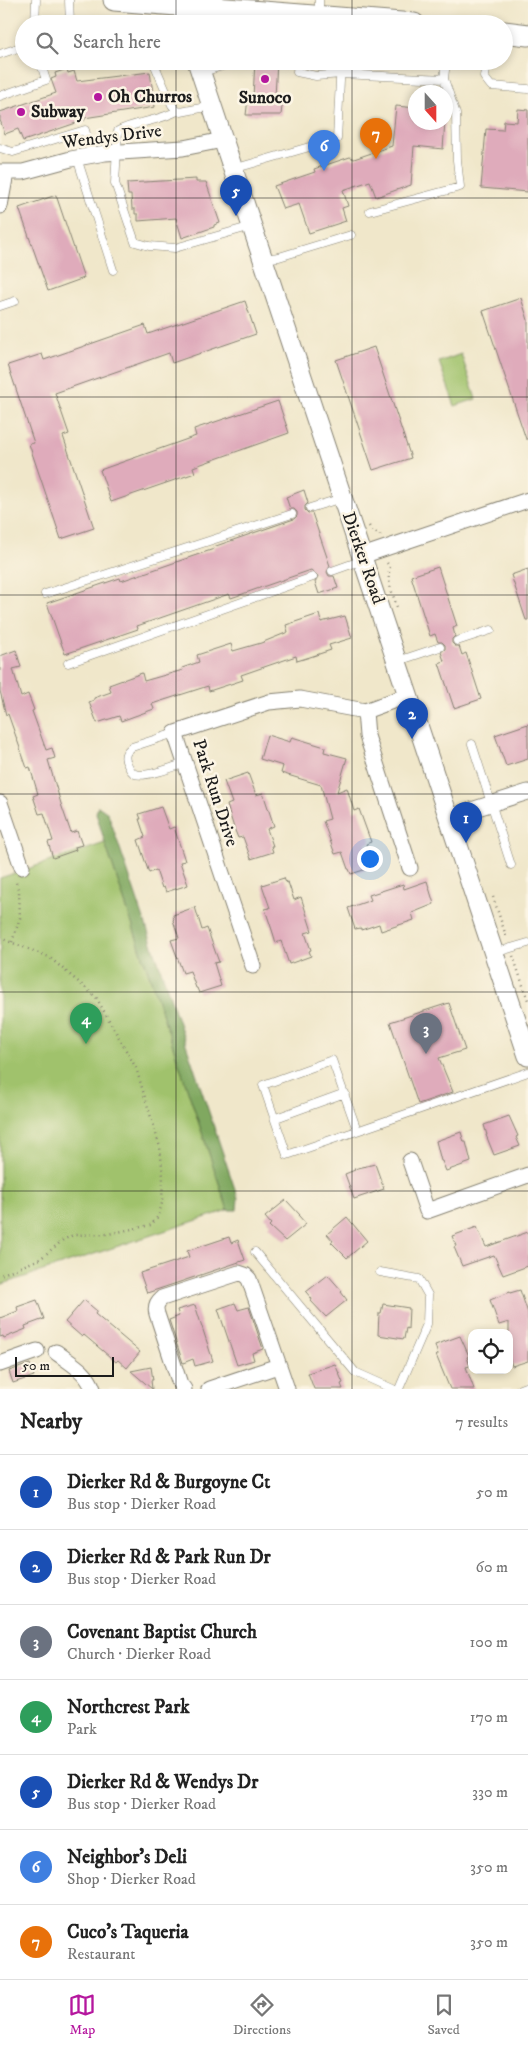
<!DOCTYPE html>
<html lang="en">
<head>
<meta charset="utf-8">
<style>
  :root { --surface:#fff; --page:#f6f6f6; --text:#222; --muted:#767676; --line:#e0e0e0; --accent:#b5179e }
  body { margin:0; font-family:"IM FELL DW Pica",serif; background:var(--page); color:var(--text) }
  .controls { position:absolute; right:15px; bottom:15px; display:grid; overflow:hidden; border-radius:10px; box-shadow:0 2px 8px #0003 }
  .controls button { width:45px; height:45px; display:grid; place-items:center; padding:0; border:0; border-bottom:1px solid var(--line); background:var(--surface); color:var(--text); font:25px sans-serif }
  .compass { position:absolute; left:408px; top:85px; width:45px; height:45px; border-radius:50%; background:var(--surface); box-shadow:0 2px 8px #0003; rotate:159deg }
  .scale { position:absolute; left:15px; bottom:12px; width:99px; box-sizing:border-box; padding-left:5px; border:2px solid #1c1c1c; border-top:0; font-size:14px; line-height:18px; white-space:nowrap; color:#1c1c1c; -webkit-text-stroke:4px #fcf5e5; paint-order:stroke }
  .you { position:absolute; left:369px; top:858px; width:18px; height:18px; margin:-12px; border:4px solid #fff; border-radius:50%; background:#1a73e8; box-shadow:0 0 0 8px #1a73e833 }
  .badge { display:grid; place-items:center; width:32px; height:32px; border-radius:50%; background:var(--accent); color:#fff; font-size:16px; font-weight:700 }
  .pin { position:absolute; translate:-50% -41px; filter:drop-shadow(0 1px 2px #0008) }
  .pin::after { content:''; position:absolute; top:26px; width:18px; height:15px; background:inherit; clip-path:polygon(0 0,100% 0,50% 100%) }
  .list { margin:0; padding:0; list-style:none }
  h2 { display:flex; justify-content:space-between; align-items:center; height:65px; margin:0; padding:0 20px; font-size:21px }
  h2 small { font-size:16px; font-weight:400; color:var(--muted) }
  .list li { display:grid; grid-template-columns:32px 1fr auto; gap:15px; align-items:center; box-sizing:border-box; height:75px; padding:0 20px; border-top:1px solid var(--line) }
  .list b { display:block; font-size:19px; white-space:nowrap }
  .list p { margin:0; font-size:16px; white-space:nowrap; color:var(--muted) }
  .list em { font-size:16px; font-style:normal; color:var(--muted) }
  .icon { flex:none; width:28px; height:28px; fill:none; stroke:currentColor; stroke-width:2; stroke-linecap:round; stroke-linejoin:round }
  .map { position:relative; flex:none; width:528px; height:1389px; overflow:hidden }
  .search { position:absolute; background:var(--surface); box-shadow:0 2px 8px #0003; left:15px; right:15px; top:15px; height:55px; display:flex; align-items:center; gap:12px; box-sizing:border-box; padding:0 18px; border-radius:28px; color:var(--muted); font-size:19px }
  .sheet { height:590px; background:var(--surface) }
  nav { display:flex; justify-content:space-around; align-items:center; box-sizing:border-box; height:70px; border-top:1px solid var(--line); background:var(--surface); font-size:14px; color:var(--muted) }
  nav a { display:grid; justify-items:center; gap:2px }
  nav .on { color:var(--accent) }
  .map>svg:first-child { display:block }
  .green { fill:#a0c26c; stroke:#5e6f44 }
  .forest { fill:#80a860; stroke:#4e623e }
  .building { fill:#dfabbb }
  .lines { fill:none; stroke-linecap:round; stroke-linejoin:round }
  .service-casing { stroke:#868273; stroke-width:9 }
  .minor-casing { stroke:#868273; stroke-width:17 }
  .tertiary-casing { stroke:#868273; stroke-width:21 }
  .secondary-casing { stroke:#868273; stroke-width:23 }
  .path { stroke:#868273; stroke-width:2.5; stroke-dasharray:1 4; stroke-linecap:butt }
  .service { stroke:#fff; stroke-width:8 }
  .minor { stroke:#fff; stroke-width:15 }
  .tertiary { stroke:#fff; stroke-width:19 }
  .secondary { stroke:#fff; stroke-width:21 }
  .grid { fill:none; stroke:#1c1c1c; stroke-width:1; stroke-opacity:0.55 }
  .poi-dot { fill:#b5179e; stroke:#fcf5e5; stroke-width:2 }
  .labels { text-anchor:middle; dominant-baseline:central; stroke-width:5; stroke-linejoin:round; paint-order:stroke }
  .poi-label { font-size:18px; font-weight:bold; fill:#1c1c1c; stroke:#fcf5e5; text-anchor:start }
  .street-label { font-size:18px; fill:#1c1c1c; stroke:#fcf5e5 }
</style>
</head>
<body>
<div class="map">
<svg width="528" height="1389" viewBox="0 0 528 1389">
  <rect width="100%" height="100%" fill="#fcf5e5"/>
  <filter id="ink" filterUnits="userSpaceOnUse"><feTurbulence type="fractalNoise" baseFrequency=".02" numOctaves="2"/><feDisplacementMap in="SourceGraphic" scale="10" xChannelSelector="R" yChannelSelector="G"/><feConvolveMatrix kernelMatrix="1 2 1 2 8 2 1 2 1" color-interpolation-filters="sRGB"/></filter>
  <filter id="wash" filterUnits="userSpaceOnUse"><feTurbulence type="fractalNoise" baseFrequency=".0096" numOctaves="4" result="noise"/><feDisplacementMap in="SourceGraphic" scale="20" xChannelSelector="R" yChannelSelector="G"/><feGaussianBlur stdDeviation="1.12" result="paint"/><feColorMatrix in="noise" values="0 0 0 0 0 0 0 0 0 0 0 0 0 0 0 0 0 1.4 0 .05"/><feComposite in="paint" operator="in"/></filter>
  <g filter="url(#wash)">
    <rect width="100%" height="100%" fill="#f0e7ca"/>
    <path class="green" d="M461,354l15,45 -21,7 -16,-44z
      M105,843l123,367 -228,75v-407z"/>
    <path class="forest" d="M98,806l10,7 130,385 -1,12h-9l-123,-367 -9,-30z"/>
    <g id="blocks">
      <path class="building" d="M255,61h22l-2,36 8,1 -2,17h-35l2,-16 5,-2z
        M67,69l1,4 6,-2 3,10 73,-9 5,35 -71,11 1,2 -62,21 -5,-12 -13,5 -5,-14v-8l56,-19 -5,-14 5,-2 -1,-4z
        M396,106l20,2v14h29l-2,27 -29,-3 -3,39 -35,12 -6,-16 -27,9 5,16 -6,2 4,13 -37,12 -10,-29 -16,5 -9,-23 41,-14 -1,-3 36,-12 4,2 38,-13z
        M518,109l10,1v82l-47,-4 5,-59 17,1 1,-9 13,1z
        M196,179v3h10l14,41 -6,2v2l-32,11 -6,-20 -38,3v-7h-3v-5h-3l-1,-14h-3l-1,-12z
        M56,195l28,83 -36,13 -29,-83z
        M521,298l7,22v119h-2l-43,-128z
        M245,301l11,33 -84,29 -3,-10 -114,40 14,41 -6,2 31,92 -33,11 -32,-95 5,-1 -26,-78 34,-11 2,6 101,-35 3,9z
        M374,347l37,111 -38,12 -37,-110z
        M278,401l11,32 -96,34 2,6 -84,29 -11,-32 96,-34 -2,-7z
        M304,490l4,13 -3,3v4l3,3h4l18,53 -3,6 2,4h5l4,12 -19,6 -4,-12 3,-6 -7,-6 -80,28 -2,-4 -92,32 1,3 -73,25 -18,-51 73,-25 1,3 93,-32 -1,-2 81,-28 3,-3v-4l-3,-3h-4l-4,-12z
        M438,567l19,59 -4,2 2,8 -3,3v4l3,3h4l3,9 4,-2 15,46 -27,9 -15,-45 5,-2 -3,-9 4,-3v-4l-3,-3h-4l-3,-8 -5,2 -19,-60z
        M528,569v51h-2l-15,-45z
        M319,614l2,8 24,-6 7,22 -23,7 2,5 -21,7 -13,4 -1,-5 -55,19 2,5 -34,11 -1,-5 -56,18 2,5 -33,12 -2,-5 -22,7 -8,-21 5,-2v-2l17,-6 -2,-7 33,-12 2,8 39,-11 -1,-2 17,-6 -2,-7 34,-11 2,7 28,-8 27,-11 -2,-7z
        M16,650l5,17 -8,2 8,28 7,-3 6,16 -2,1 14,39 6,-2 3,10 -7,2 14,47 9,26 6,-2 5,14 -7,2 1,3 -23,8 -5,-16 5,-1 -9,-28 -5,1 -6,-18 5,-2 -8,-27 -3,1 -19,-54 -2,1 -6,-24v-35z
        M528,724v35l-22,7 -11,-31z
        M267,735l23,7 2,-5 33,10 -1,5 23,6 -10,34 10,-4 7,23 5,-2 12,33 -5,2 7,23 -22,7 -2,-5h-1l-6,-17 -7,2 -12,-33 7,-2 -9,-34 -40,-12 2,-7 -23,-7z
        M248,773l8,22 7,-2 11,33 -7,3 6,17h-2l2,6 -22,7 -8,-22 -5,1 -4,-10 -7,-23 5,-2 -8,-22z
        M161,807l8,22 5,-2 11,34 -5,1 8,23 -22,7 -2,-5 -2,1 -6,-18 -7,3 -11,-33 7,-3 -6,-18h2l-2,-5z
        M284,878l2,5 2,-1 6,18 7,-3 11,34 -7,2 6,17 -2,1 2,5 -22,8 -8,-23 -5,2 -3,-10 -8,-24 5,-1 -8,-23z
        M427,881l7,23 -22,9 2,7 -33,11 -2,-7 -18,6v-2l-6,1 -7,-21 23,-8 -2,-5 34,-11 1,5z
        M195,907l7,23 5,-2 8,23 4,11 -5,1 7,23 -22,7 -2,-5h-1l-6,-17 -7,2 -12,-33 8,-2 -6,-18 1,-1 -1,-4z
        M449,1003l16,47 -26,8 14,34 -35,12 -28,-82z
        M509,1116l9,20 -2,1 4,9 -26,9 -8,-20h1l-3,-10z
        M461,1132l3,10h2l5,20 -25,9 -4,-10h-1l-5,-20z
        M375,1164l9,25 -30,10 -9,-25 10,-4 -1,-1z
        M286,1200l14,15 -1,1 7,8 -21,17 -16,-15 2,-2 -6,-7z
        M347,1217l20,24 -20,17 -16,-16 2,-1 -6,-7z
        M477,1227l9,20 42,-15v34l-25,9 -9,-20 -32,11 -8,-19 2,-1 -4,-10z
        M229,1237l2,6 7,-3 7,20 -98,33 -7,-20 49,-16 -2,-6z
        M328,1275l14,16 -1,1 6,8 -21,17 -15,-16 1,-2 -6,-7z
        M520,1290l8,23v48l-16,5 -3,-9v-35l-10,3 -9,-25 20,-8v1z
        M37,1300l7,19 -19,7 1,3 -22,9 -1,-2 -3,1v-19l18,-7 -1,-4z
        M84,1300l13,11 -2,3 45,38 -13,16 -9,-8 -2,2 -32,-27 -2,2 -17,-15z
        M235,1303l3,7 11,-3 14,42 -11,4 2,7 -17,5 -19,-56z
        M383,1304l26,4 -1,21 -2,-1 -2,11 -26,-4 1,-22h2z
        M195,1305l18,56 -18,5 -2,-7 -10,4 -14,-43 10,-4 -2,-6z
        M460,1336l9,20 -2,1 3,9 -4,1 8,22h-24l-14,-34h2l-3,-10z
        M30,1364l4,12 -21,7 -4,-12z
        M335,1364l8,19 -2,1 2,5h-29l-6,-16z
        M151,1367l2,13h-2l1,9 -21,-18z"/>
    </g>
  </g>
  <g filter="url(#ink)">
    <use href="#blocks" fill-opacity="0" stroke="#868273" stroke-width="1"/>
    <g class="lines">
      <g class="service-casing">
        <path id="service" d="M69,0l1,24
          M319,0v15
          M35,24l1,-24
          M0,54l24,-8
          M153,61l19,44 5,6 4,1 30,-6
          M298,61l-1,11 19,4 26,-2 102,5
          M486,61l-2,16 7,9 37,3
          M200,73l38,-12
          M0,96l46,-16 -6,-19
          M177,111c-20,11 -40,10 -59,20l-3,52 20,59 14,4 26,2 77,-22
          M0,148l13,4 72,-22 7,25
          M77,158l36,112
          M233,169l104,-30 4,-78
          M370,211l90,-24 -3,-27 -1,-46 -12,-35 2,-18
          M263,259l16,-2 72,-22
          M0,306l15,-5
          M310,508l32,-10
          M332,571l31,-11
          M45,594l247,-80
          M457,641l34,-11
          M398,661l42,-14
          M68,663l245,-86
          M175,733l-43,14c-5,4 -8,7 -6,14 2,4 4,11 9,13 10,4 39,-7 50,-11
          M472,744l39,121
          M494,953l34,-10
          M276,1118l69,-25
          M357,1130l-25,-70 -69,25 24,70 241,-83
          M255,1252l100,120 38,17
          M380,1272l39,7 9,16 -1,29 -28,65
          M520,1389l8,-3"/>
      </g>
      <g class="minor-casing">
        <path id="minor" d="M0,172h23l48,-13 34,-6 78,-5 40,-8
          M0,206l6,-33
          M362,556l166,-56
          M365,711l2,25 43,132
          M0,803l22,64
          M449,817l79,-25
          M253,966l-78,-233 94,-31 31,-3 65,12 44,-16
          M410,1161l17,50 101,-36
          M56,1352c14,11 31,19 37,37
          M0,1364l37,-13
          M184,1389l-4,-5 -23,-70c-2,-7 -1,-11 5,-16l77,-25 6,2 4,4 38,110
          M209,1389l69,-23"/>
      </g>
      <g class="tertiary-casing">
        <path id="tertiary" d="M181,0l5,24
          M197,61l331,995"/>
      </g>
      <g class="secondary-casing">
        <path id="secondary" d="M114,0l300,24
          M504,32l24,3"/>
      </g>
      <path class="path" d="M369,526l4,6 7,2v2
        M387,563l3,4c-4,13 3,27 7,40
        M493,897l14,42
        M0,938l49,19 47,40 40,71 24,79 3,29 -1,27 -3,12 -8,10 -43,9 -35,1 -10,5 -23,19 -40,16
        M12,942l8,-24 -1,-26 -4,-13
        M513,956l15,44"/>
      <use href="#service" class="service"/>
      <use href="#minor" class="minor"/>
      <use href="#tertiary" class="tertiary"/>
      <use href="#secondary" class="secondary"/>
    </g>
  </g>
  <path class="grid" d="M176,0v24M352,0v24M176,61v1328M352,61v1328M0,198h528M0,397h528M0,595h528M0,794h528M0,992h528M0,1191h528"/>
  <g class="poi-dot">
    <circle cx="265" cy="79" r="5"/>
    <circle cx="98" cy="97" r="5"/>
    <circle cx="21" cy="112" r="5"/>
  </g>
  <g class="labels">
    <g class="poi-label">
      <text x="108" y="97">Oh Churros</text>
      <text x="265" y="98" text-anchor="middle">Sunoco</text>
      <text x="31" y="112">Subway</text>
    </g>
    <g class="street-label">
      <text transform="translate(112 137) rotate(-7)">Wendys Drive</text>
      <text transform="translate(363 558) rotate(71)">Dierker Road</text>
      <text transform="translate(215 793) rotate(72)">Park Run Drive</text>
    </g>
  </g>
</svg>
<div class="controls">
<button><svg class="icon" aria-label="locate" viewBox="0 0 24 24"><circle cx="12" cy="12" r="6"/><path d="M12 2v4M12 18v4M2 12h4M18 12h4"/></svg></button>
</div>
<svg class="compass" viewBox="-18 -18 36 36"><path d="M0-13l5 13h-10z" fill="#e53935"/><path d="M0 13l5-13h-10z" fill="#767676"/></svg>
<div class="scale">50 m</div>
<div class="you"></div>
<div class="pin badge" style="left:466px;top:843px;background:#1a4fb4">1</div>
<div class="pin badge" style="left:412px;top:739px;background:#1a4fb4">2</div>
<div class="pin badge" style="left:426px;top:1054px;background:#6b7280">3</div>
<div class="pin badge" style="left:86px;top:1044px;background:#2e9e5b">4</div>
<div class="pin badge" style="left:236px;top:216px;background:#1a4fb4">5</div>
<div class="pin badge" style="left:324px;top:171px;background:#3f7fe0">6</div>
<div class="pin badge" style="left:376px;top:159px;background:#e8710a">7</div>
<div class="search"><svg class="icon" aria-label="search" viewBox="0 0 24 24"><circle cx="10" cy="10" r="6"/><path d="M15 15l6 6"/></svg>Search here</div>
</div>
<section class="sheet">
<h2>Nearby<small>7 results</small></h2>
<ul class="list">
<li><span class="badge" style="background:#1a4fb4">1</span><div><b>Dierker Rd &amp; Burgoyne Ct</b><p>Bus stop · Dierker Road</p></div><em>50 m</em></li>
<li><span class="badge" style="background:#1a4fb4">2</span><div><b>Dierker Rd &amp; Park Run Dr</b><p>Bus stop · Dierker Road</p></div><em>60 m</em></li>
<li><span class="badge" style="background:#6b7280">3</span><div><b>Covenant Baptist Church</b><p>Church · Dierker Road</p></div><em>100 m</em></li>
<li><span class="badge" style="background:#2e9e5b">4</span><div><b>Northcrest Park</b><p>Park</p></div><em>170 m</em></li>
<li><span class="badge" style="background:#1a4fb4">5</span><div><b>Dierker Rd &amp; Wendys Dr</b><p>Bus stop · Dierker Road</p></div><em>330 m</em></li>
<li><span class="badge" style="background:#3f7fe0">6</span><div><b>Neighbor's Deli</b><p>Shop · Dierker Road</p></div><em>350 m</em></li>
<li><span class="badge" style="background:#e8710a">7</span><div><b>Cuco's Taqueria</b><p>Restaurant</p></div><em>350 m</em></li>
</ul>
</section>
<nav>
<a class="on"><svg class="icon" aria-label="map" viewBox="0 0 24 24"><path d="M3 6l6-2 6 2 6-2v14l-6 2-6-2-6 2zM9 4v14M15 6v14"/></svg>Map</a>
<a><svg class="icon" aria-label="directions" viewBox="0 0 24 24"><path d="M12 3l9 9-9 9-9-9zM9 14v-3h6M13 9l2 2-2 2"/></svg>Directions</a>
<a><svg class="icon" aria-label="saved" viewBox="0 0 24 24"><path d="M7 4h10v16l-5-4-5 4z"/></svg>Saved</a>
</nav>
</body>
</html>
